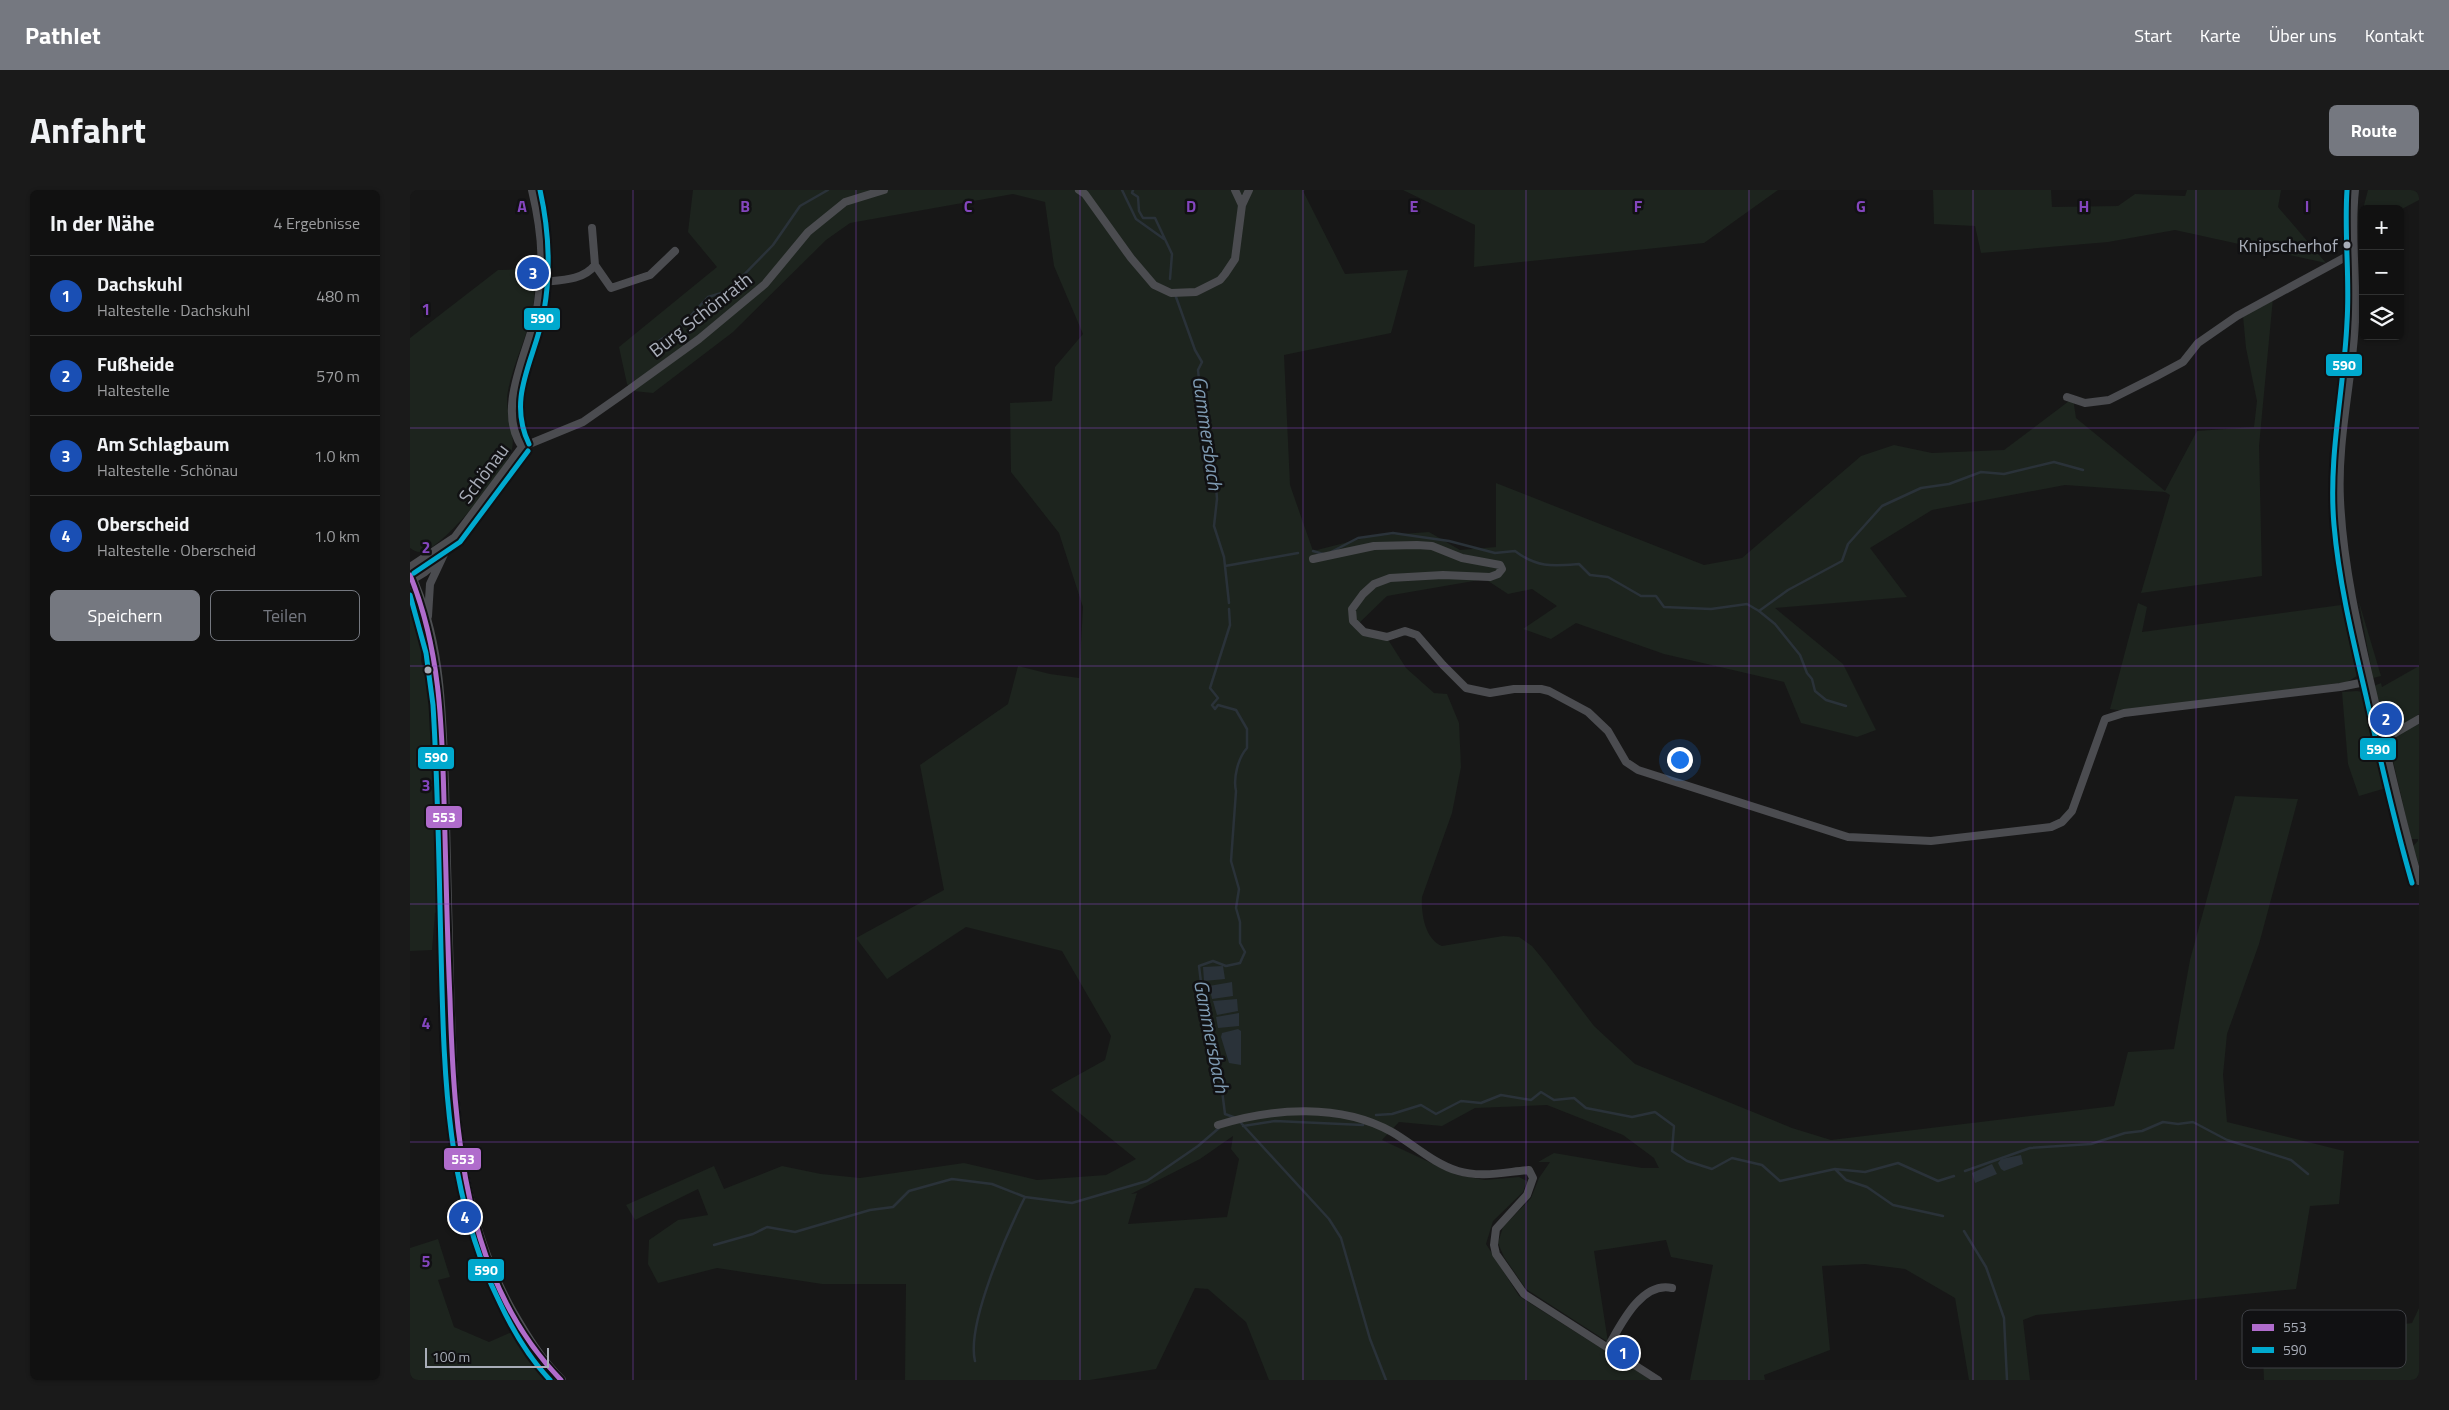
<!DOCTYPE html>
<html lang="de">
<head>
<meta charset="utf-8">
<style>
  :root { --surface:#111; --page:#1a1a1a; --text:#f1f3f6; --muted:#9c9d9f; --line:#303131; --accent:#757880 }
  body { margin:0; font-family:"Titillium Web",sans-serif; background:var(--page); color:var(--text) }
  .controls { position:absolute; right:15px; top:15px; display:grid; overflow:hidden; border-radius:8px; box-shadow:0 1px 4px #0004 }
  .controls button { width:45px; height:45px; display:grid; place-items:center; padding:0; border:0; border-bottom:1px solid var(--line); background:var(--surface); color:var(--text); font:25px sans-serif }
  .scale { position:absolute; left:15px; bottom:12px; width:124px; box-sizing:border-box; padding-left:5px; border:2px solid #a8adb8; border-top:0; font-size:14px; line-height:18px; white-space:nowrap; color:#a8adb8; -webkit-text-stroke:4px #111113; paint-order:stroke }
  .you { position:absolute; left:1269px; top:569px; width:18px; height:18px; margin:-12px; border:4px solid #fff; border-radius:50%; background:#1a73e8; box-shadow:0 0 0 8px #1a73e833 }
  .badge { display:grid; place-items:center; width:32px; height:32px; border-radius:50%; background:var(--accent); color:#fff; font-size:16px; font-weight:700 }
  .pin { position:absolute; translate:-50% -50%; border:2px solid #fff; box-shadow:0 1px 5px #0006 }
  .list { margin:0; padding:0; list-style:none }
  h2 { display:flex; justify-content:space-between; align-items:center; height:65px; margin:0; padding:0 20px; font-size:21px }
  h2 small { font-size:16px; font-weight:400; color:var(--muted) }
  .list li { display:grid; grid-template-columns:32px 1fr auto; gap:15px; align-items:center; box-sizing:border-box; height:80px; padding:0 20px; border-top:1px solid var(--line) }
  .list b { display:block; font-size:19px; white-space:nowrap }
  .list p { margin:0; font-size:16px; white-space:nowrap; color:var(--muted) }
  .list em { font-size:16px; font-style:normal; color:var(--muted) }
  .actions { display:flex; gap:10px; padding:15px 20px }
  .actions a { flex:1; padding:11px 0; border:1px solid var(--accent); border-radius:8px; text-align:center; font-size:18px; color:var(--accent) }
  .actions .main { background:var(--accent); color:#fff }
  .icon { flex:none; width:28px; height:28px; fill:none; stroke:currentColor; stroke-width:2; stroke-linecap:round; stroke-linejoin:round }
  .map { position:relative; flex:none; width:2009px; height:1190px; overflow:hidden; border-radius:8px }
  header { display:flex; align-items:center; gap:30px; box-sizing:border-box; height:70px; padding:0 25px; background:var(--accent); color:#fff }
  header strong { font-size:24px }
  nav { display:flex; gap:28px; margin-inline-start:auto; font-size:18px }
  .intro { display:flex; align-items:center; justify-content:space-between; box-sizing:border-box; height:120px; padding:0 30px }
  h1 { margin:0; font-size:35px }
  .button { padding:12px 22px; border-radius:8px; background:var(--accent); color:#fff; font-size:18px; font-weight:700 }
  main { display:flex; gap:30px; padding:0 30px }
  aside { flex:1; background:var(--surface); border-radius:8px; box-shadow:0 1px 4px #0004 }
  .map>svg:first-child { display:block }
  .green { fill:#1d241e; fill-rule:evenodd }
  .water { fill:#2a3239 }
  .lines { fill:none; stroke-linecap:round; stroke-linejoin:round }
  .stream { stroke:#2a3239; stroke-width:2.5 }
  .minor { stroke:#4b4c50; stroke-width:8 }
  .major { stroke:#4d4f52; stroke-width:10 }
  .bus-1-casing { stroke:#111113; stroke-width:9 }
  .bus-2-casing { stroke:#111113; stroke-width:9 }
  .bus-1 { stroke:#b06ccc; stroke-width:5 }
  .bus-2 { stroke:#00a9ce; stroke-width:5 }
  .grid { fill:none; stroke:#8446be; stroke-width:1; stroke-opacity:0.55 }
  .bus-dot { fill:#a8adb8; stroke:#111113; stroke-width:2 }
  .labels { text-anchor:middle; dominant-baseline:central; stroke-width:5; stroke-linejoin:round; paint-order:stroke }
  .bus-label { font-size:18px; fill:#a8adb8; stroke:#111113; text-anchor:end }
  .street-label { font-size:19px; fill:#a8adb8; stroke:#111113 }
  .water-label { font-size:20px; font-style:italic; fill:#7f9bb3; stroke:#111113 }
  .key { fill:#111113; stroke:#3e4045; stroke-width:1 }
  .key-label { font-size:14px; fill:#a8adb8 }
  .grid-label { font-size:16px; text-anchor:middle; font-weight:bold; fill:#8446be; stroke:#111113; stroke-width:5; stroke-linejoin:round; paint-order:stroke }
  .line-badge { stroke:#111113; stroke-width:2 }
  .badge-label { font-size:14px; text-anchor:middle; font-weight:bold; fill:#fff }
</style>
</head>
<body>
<header>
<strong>Pathlet</strong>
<nav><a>Start</a><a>Karte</a><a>Über uns</a><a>Kontakt</a></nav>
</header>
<div class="intro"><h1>Anfahrt</h1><a class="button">Route</a></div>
<main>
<aside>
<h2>In der Nähe<small>4 Ergebnisse</small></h2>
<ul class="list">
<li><span class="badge" style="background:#1a4fb4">1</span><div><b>Dachskuhl</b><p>Haltestelle · Dachskuhl</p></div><em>480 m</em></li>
<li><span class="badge" style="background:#1a4fb4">2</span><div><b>Fußheide</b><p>Haltestelle</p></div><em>570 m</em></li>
<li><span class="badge" style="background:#1a4fb4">3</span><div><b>Am Schlagbaum</b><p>Haltestelle · Schönau</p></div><em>1.0 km</em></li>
<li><span class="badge" style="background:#1a4fb4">4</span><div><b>Oberscheid</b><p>Haltestelle · Oberscheid</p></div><em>1.0 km</em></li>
</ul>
<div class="actions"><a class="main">Speichern</a><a>Teilen</a></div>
</aside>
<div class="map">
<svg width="2009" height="1190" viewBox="0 0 2009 1190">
  <rect width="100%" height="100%" fill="#171717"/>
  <path class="green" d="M283,0h613l-3,1 42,83 63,-4 -17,63 -107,22 6,130 23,66 59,-15 57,-4 31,18 36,-3v-64l208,82 38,-7 119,-102 33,-11 38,8 72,-3 69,-52 3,20 89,73 32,-60 57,-4 3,-26 -11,-53 -3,-32 30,-18 -14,148 3,130 -121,17 29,-98 -5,-3 -100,-7 -133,25 -62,38 37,49 -132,11 68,56 33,66 -19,7 -56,-14 -17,-41 -120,-28 -88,-31 -25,16 -28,-10 34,-23 -25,-17 -24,5 -23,-15 -98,17 -30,29 30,13 19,30 28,25 13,1 12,29 2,44 -9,46 -30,84c-1,17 3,42 20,49l61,-10 16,1 13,9 14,17 48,63 41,38 157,64 39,12 283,-34 14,-54 46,-3 16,-89 45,-164 63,3 -39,145 -32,90 -4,41 4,47 117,29 -5,53 -29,2 -14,83 -260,26 -13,5 7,60h-61l-14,-82 -50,-29 -40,-5 -43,2 8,84 -66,25 1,5h-75l23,-115 -42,-8 -5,-17 -72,11 14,91 -82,-53 -22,-32 -6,-14 5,-16 28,-29 8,-20 11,-16h-12l16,-9 88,15h17l-5,-10 -31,-23 -76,-30 -72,3 -33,18 -43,-4 -17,18 75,35 28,5 34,-3 8,4 -4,11 -30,29 -7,23 33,52 85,54 5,10 7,-3 35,23h-382l-23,-58 -38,-33 -13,-1 -39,81 -66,11h-185l1,-96h-84l-105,-16 -59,15 -10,-19 1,-24 29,-20 30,-5 -10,-26 -63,31 -9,-15 88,-39 10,23 58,-23 39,8 39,4 104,-15 73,17 69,-5 30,-16 -85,-69 54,-30 6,-24 -49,-85 -96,-24 -79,52 -31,-41 88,-48 -24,-125 88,-61 10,-38 32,8 29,4 4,-71 -24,-74 -48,-61 -1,-69 42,-2 3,-34 28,-33 -29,-68 -9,-64 -32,-8 -163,29 -24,17 -93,92 -80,61 -20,-2 -6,-7 -8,-37 98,-80 -29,-35zM823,946l-2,13 8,10 -12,58 -99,7 9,-31 -6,1 69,-35z
    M993,0h375l-74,53 -230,24 1,-42z
    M1523,0h118l1,17 66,-1 17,-12 50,2 2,-6h94l-3,17 48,56 -151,-33 -67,12 -127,11 -6,-27 -41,-2z
    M1958,0h51v10l-19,10 -37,-1z
    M125,79c0,12 0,26 -2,38 -5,29 -20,56 -25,84 -5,21 11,44 2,64 -10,20 -68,96 -90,97 -4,0 -7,-2 -10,-4v-210l88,-68z
    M0,410l12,30 -1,31 11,39 12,206 -9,7 -3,37 -22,1z
    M1949,412l22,74 -8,2z
    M1728,413l9,4 -5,25 199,-27 16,71 -10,6 -222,29 -15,-2z
    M2009,476v48l-32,21 -13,-49 7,-3 1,4z
    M1947,501l10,2 19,95 -27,8 -11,-32 -6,-72z
    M2009,531v144l-6,-19 5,-5v-2h-7l-22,-96 5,-7z
    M28,1049l12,38 -12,3 16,47 35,15 23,-10 43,48h-145v-132z
    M2009,1118v72h-155l-2,-42 98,-8 52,-7z"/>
  <path class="water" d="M813,776l2,13 -21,2 -1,-14z
    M822,792l1,14 -21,3 -3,-13z
    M827,809l1,12 -21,4 -4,-14z
    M829,823v13l-21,2 -2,-11z
    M828,839l3,2v34l-12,-2 -8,-26 1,-4z
    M1611,965l2,9 -19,7 -3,-2 -3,-6 3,-4z
    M1582,974l5,10 -22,9 -3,-10z"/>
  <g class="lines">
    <path class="stream" d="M712,0l14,29 28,20
      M723,0l-1,3 6,4 1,14 4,7h12l17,36 -2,25
      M766,107l19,53 7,12 -4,8 6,60 6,14 4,16 3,39 -3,27 10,31 5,46
      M243,155l29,-20 26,-28 20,-6 45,-46 27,-39 28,-16
      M903,361l10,3
      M921,362l27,-14 35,-5 56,8 46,12 20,-2c22,17 38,15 64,13l11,11 18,2 33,19h15l8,11 47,2 36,-5 12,7 29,-21 54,-29 6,-17 34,-38 39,-18 28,-4 32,-12 23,2 50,-12 29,8
      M815,376l73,-13
      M819,419l1,16 -20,63 8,10 -6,7 3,4 3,-4 18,5 11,19v19c-9,10 -14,30 -11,43l-5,70 8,28 -3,19 4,14v21l5,9 -5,11 -14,3 -13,-5 -14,5c3,25 6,54 17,77l9,71 11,4
      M1349,421l16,13 25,31 7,18 5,6 3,12 11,9 20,6
      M966,925l16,-1 29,-9 15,9 25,-13 20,2 20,-8 30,5 10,-8 13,8 20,-2 12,10 46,9 23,-5 19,14 -2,25 15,10 25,8 20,-11 30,7 18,16 55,-12 11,11 21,7 26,18 50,11
      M831,933l88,96 12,19 29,101 16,41
      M833,936l32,-5 88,4
      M1425,979l30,3 33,-9 40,18 16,-5
      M1555,981l65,-23 61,-4 34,-11 17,-2 21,-9 15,2 15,-2 34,18 64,20 17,14
      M1554,1041l22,36 18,51 3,62
      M304,1055l39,-11 14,-7 28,5 75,-22 23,-3 16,-16 43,-12 40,5 33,13 47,6 75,-22 51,-35 21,-18
      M565,1171c-9,-37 33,-130 50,-164"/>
    <path class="minor" d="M669,0l6,4 46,64 23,27 17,8 25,-1 24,-12 5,-6 10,-15 7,-54 7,-15
      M825,0l7,15
      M1945,0c-5,44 2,88 0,132 -3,60 -18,117 -15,178 3,65 18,130 33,194 14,62 28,125 46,187
      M182,38l3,37 16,23 39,-13 25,-24
      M131,92c18,-2 42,-1 54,-17
      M1657,207l18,6 24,-3 46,-23 28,-15 15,-19 39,-27 116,-63
      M112,257c-26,-38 5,-93 14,-132 2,-10 3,-20 4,-30 4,-30 -1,-66 -8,-95
      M903,369l61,-13 43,-1 15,1 30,12 38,7 2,4 -4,5 -8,3 -47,-2 -53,3 -16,6 -11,10 -11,15 1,12 11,11 23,5 18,-6 12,4 26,30 23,23 24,5 24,-4h27l8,2 39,21 20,19 18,31 12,8 210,67 83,4 120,-14 11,-5 10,-11 33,-92 19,-6 216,-26 30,-6
      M0,377l45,-30 67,-90 61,-25 40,-28 76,-55 66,-55 43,-52 37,-30 39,-12
      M0,391l15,-9 13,-11
      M18,426l2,-32 15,-32
      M1973,550l36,-21
      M808,935c55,-17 122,-22 174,7 21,12 42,32 66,39 23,7 47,1 71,-1l4,8 -6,17 -31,34 -2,16 2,9 28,40 134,86
      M1198,1157c12,-21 33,-66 64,-59"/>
    <path class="major" d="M0,385c31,66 31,138 34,209 2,66 3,132 5,198 4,116 5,226 63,330 14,24 29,49 49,68"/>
    <g class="bus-1-casing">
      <path id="bus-1" d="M0,385c30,73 32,149 34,226 2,66 3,132 6,198 4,131 13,281 111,381"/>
    </g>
    <g class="bus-2-casing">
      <path id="bus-2" d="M1937,0c-3,44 3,88 0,132 -3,68 -19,134 -13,203 5,58 19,115 32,171 14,63 28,125 46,187
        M119,254c-23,-48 7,-86 15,-133 7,-41 5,-81 -4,-121
        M4,383l46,-31 68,-91
        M0,405l16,58 7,52c5,81 6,163 8,245 3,120 4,242 58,351 13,28 30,57 51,79"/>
    </g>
    <use href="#bus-1" class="bus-1"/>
    <use href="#bus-2" class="bus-2"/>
  </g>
  <path class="grid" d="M223,0v1190M446,0v1190M670,0v1190M893,0v1190M1116,0v1190M1339,0v1190M1563,0v1190M1786,0v1190M0,238h2009M0,476h2009M0,714h2009M0,952h2009"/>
  <g class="bus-dot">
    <circle cx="1937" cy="55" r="4.5"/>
    <circle cx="18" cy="480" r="4.5"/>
  </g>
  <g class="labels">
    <g class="bus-label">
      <text x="1928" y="55">Knipscherhof</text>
    </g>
    <g class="street-label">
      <text transform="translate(290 124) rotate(-38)">Burg Schönrath</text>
      <text transform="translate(73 283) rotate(-53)">Schönau</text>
    </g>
    <g class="water-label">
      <text transform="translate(798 243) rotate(82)">Gammersbach</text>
      <text transform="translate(802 846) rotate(79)">Gammersbach</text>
    </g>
  </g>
  <rect x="1832" y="1120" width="164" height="58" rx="8" class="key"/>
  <rect x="1842" y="1134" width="22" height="7" fill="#b06ccc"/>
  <rect x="1842" y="1157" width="22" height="6" fill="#00a9ce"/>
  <g class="key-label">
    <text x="1873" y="1142">553</text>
    <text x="1873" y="1165">590</text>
  </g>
  <g class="grid-label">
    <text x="112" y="22">A</text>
    <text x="335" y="22">B</text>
    <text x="558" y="22">C</text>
    <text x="781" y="22">D</text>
    <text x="1004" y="22">E</text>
    <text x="1228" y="22">F</text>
    <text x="1451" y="22">G</text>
    <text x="1674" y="22">H</text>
    <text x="1897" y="22">I</text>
    <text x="16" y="125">1</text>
    <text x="16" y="363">2</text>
    <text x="16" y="601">3</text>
    <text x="16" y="839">4</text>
    <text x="16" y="1077">5</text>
  </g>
  <g class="line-badge">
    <rect x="113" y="117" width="38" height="24" rx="5" fill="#00a9ce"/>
    <rect x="1915" y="163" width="38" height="24" rx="5" fill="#00a9ce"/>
    <rect x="1949" y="547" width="38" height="24" rx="5" fill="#00a9ce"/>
    <rect x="7" y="556" width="38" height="24" rx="5" fill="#00a9ce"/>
    <rect x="15" y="615" width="38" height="24" rx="5" fill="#b06ccc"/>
    <rect x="33" y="957" width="39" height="24" rx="5" fill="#b06ccc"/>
    <rect x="57" y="1068" width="38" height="24" rx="5" fill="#00a9ce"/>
  </g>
  <g class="badge-label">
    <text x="132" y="133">590</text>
    <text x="1934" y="180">590</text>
    <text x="1968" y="564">590</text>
    <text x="26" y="572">590</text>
    <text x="34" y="632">553</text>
    <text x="53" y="974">553</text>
    <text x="76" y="1085">590</text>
  </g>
</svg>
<div class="controls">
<button>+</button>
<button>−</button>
<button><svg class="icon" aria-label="layers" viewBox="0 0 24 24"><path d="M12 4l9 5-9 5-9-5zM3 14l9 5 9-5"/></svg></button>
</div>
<div class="scale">100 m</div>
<div class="you"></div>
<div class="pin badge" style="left:1213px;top:1163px;background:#1a4fb4">1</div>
<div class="pin badge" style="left:1976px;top:529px;background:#1a4fb4">2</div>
<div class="pin badge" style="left:123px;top:83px;background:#1a4fb4">3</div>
<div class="pin badge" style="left:55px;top:1027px;background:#1a4fb4">4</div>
</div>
</main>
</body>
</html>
